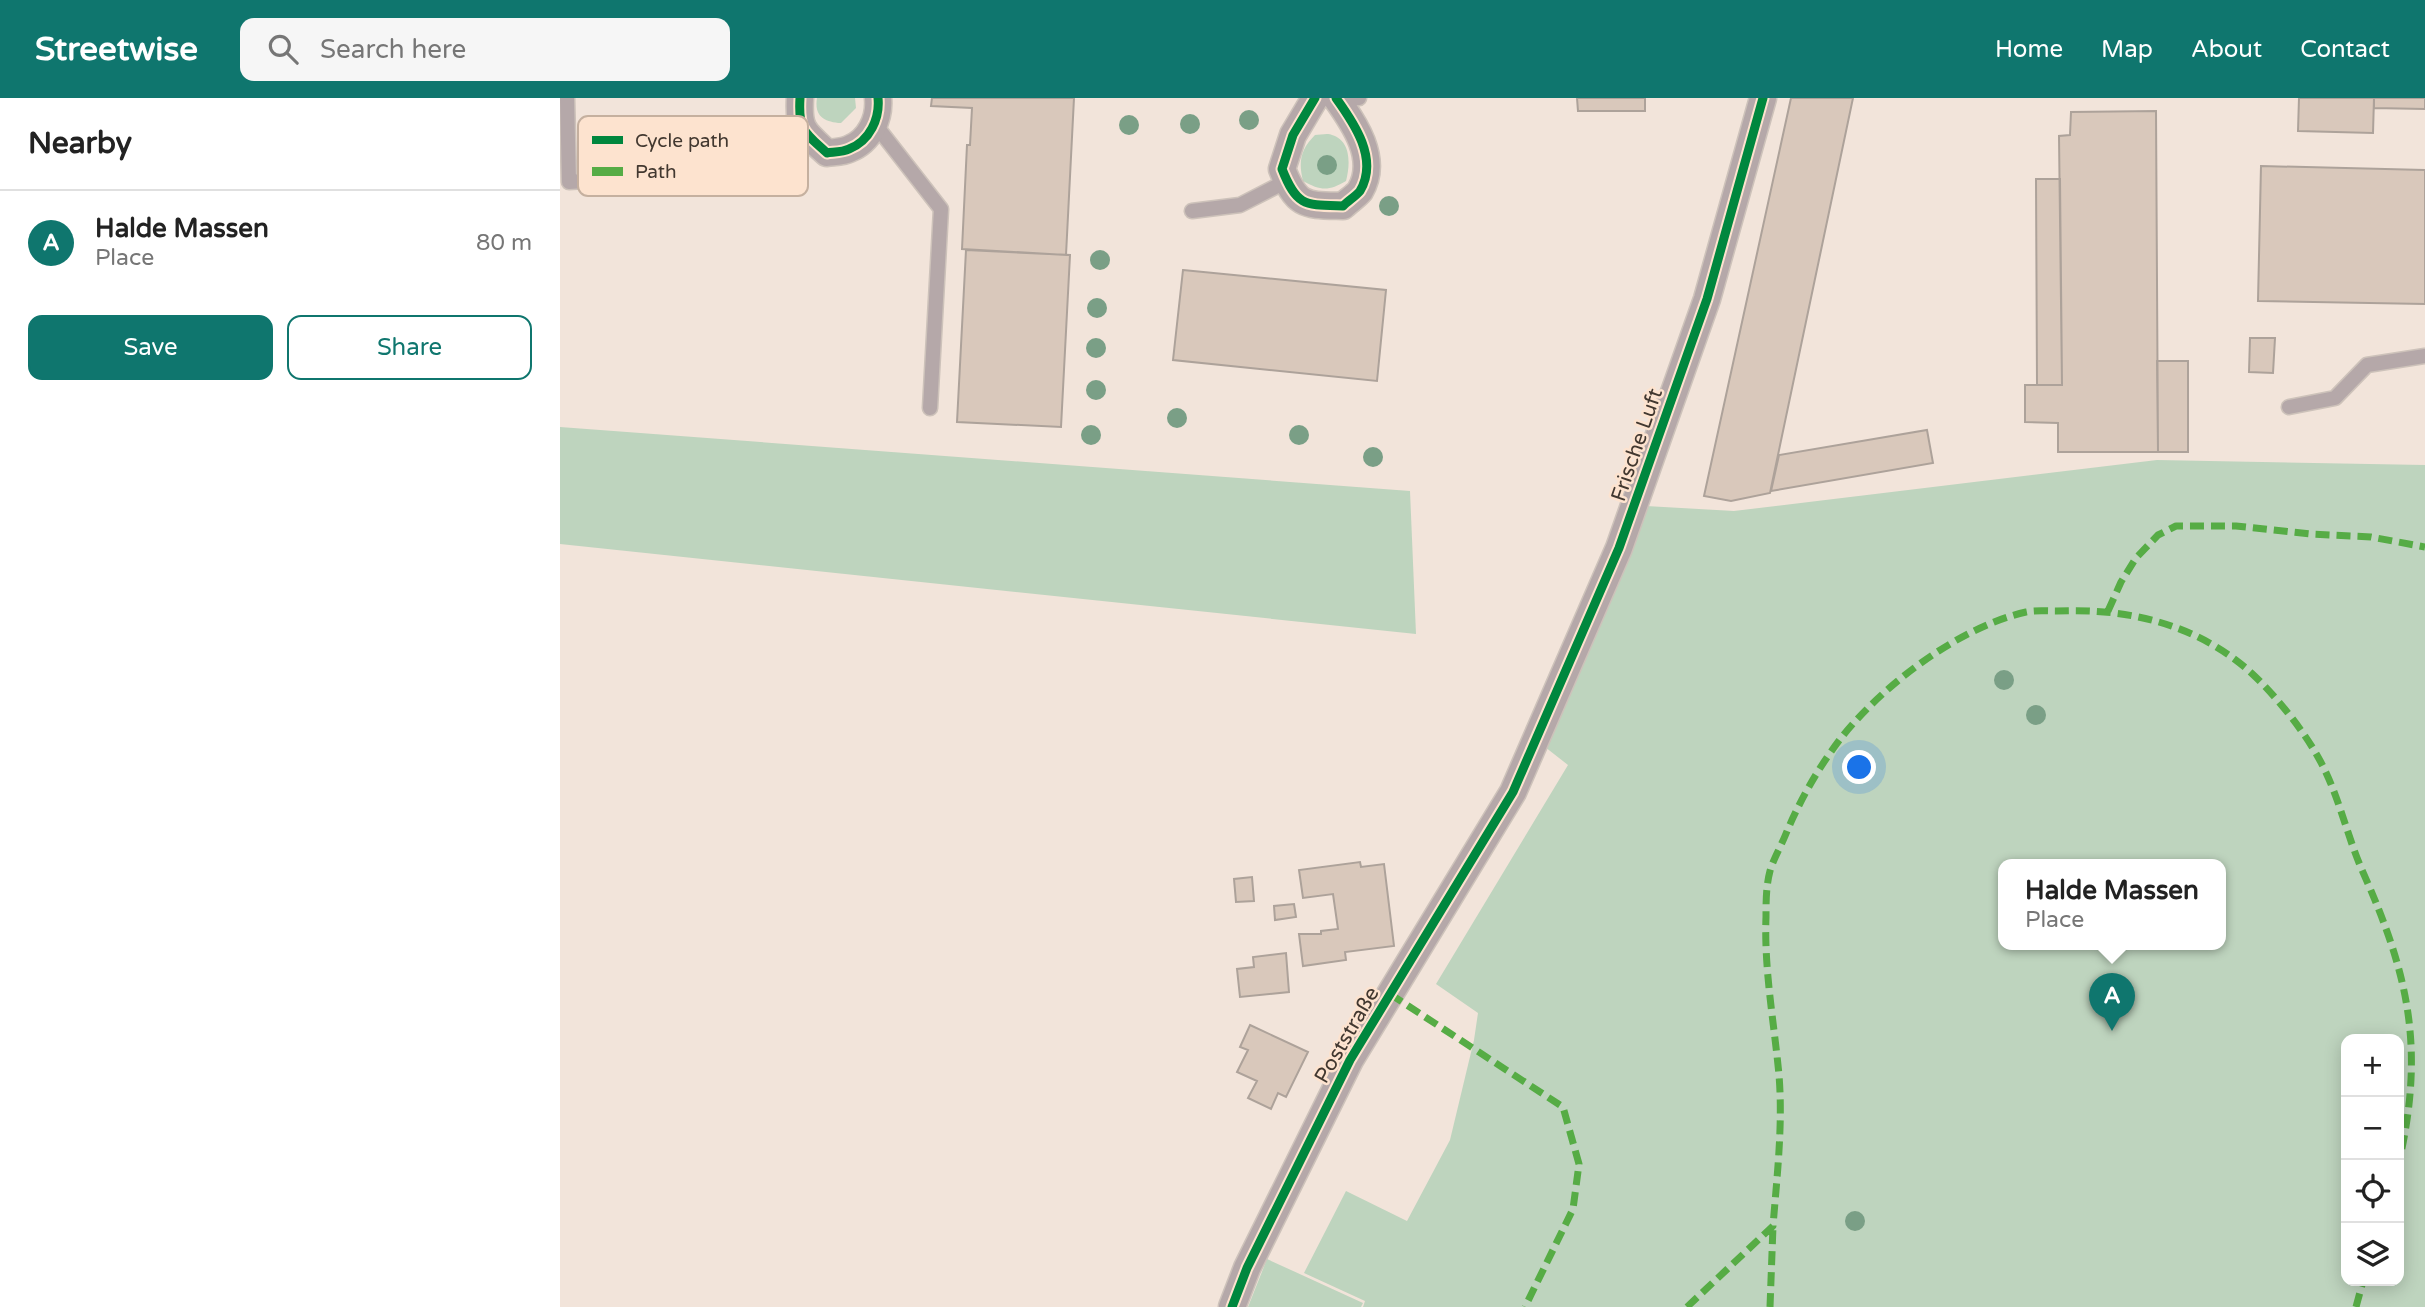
<!DOCTYPE html>
<html lang="en">
<head>
<meta charset="utf-8">
<style>
  :root { --surface:#fff; --page:#f6f6f6; --text:#222; --muted:#767676; --line:#e0e0e0; --accent:#0f766e }
  body { margin:0; font-family:"Varela Round",sans-serif; background:var(--page); color:var(--text) }
  .controls { position:absolute; right:21px; bottom:21px; display:grid; overflow:hidden; border-radius:14px; box-shadow:0 4px 18px #0003 }
  .controls button { width:63px; height:63px; display:grid; place-items:center; padding:0; border:0; border-bottom:2px solid var(--line); background:var(--surface); color:var(--text); font:35px sans-serif }
  .you { position:absolute; left:1300px; top:670px; width:24px; height:24px; margin:-18px; border:5px solid #fff; border-radius:50%; background:#1a73e8; box-shadow:0 0 0 10px #1a73e833 }
  .badge { display:grid; place-items:center; width:46px; height:46px; border-radius:50%; background:var(--accent); color:#fff; font-size:23px; font-weight:700 }
  .pin { position:absolute; translate:-50% -58px; filter:drop-shadow(0 2px 4px #0008) }
  .pin::after { content:''; position:absolute; top:37px; width:24px; height:21px; background:inherit; clip-path:polygon(0 0,100% 0,50% 100%) }
  .popup { position:absolute; left:1438px; top:761px; width:228px; height:91px; box-sizing:border-box; display:grid; place-content:center; border-radius:14px; background:var(--surface); filter:drop-shadow(0 2px 5px #0005); font-size:23px; white-space:nowrap; color:var(--muted) }
  .popup b { font-size:26px; color:var(--text) }
  .popup::after { content:''; position:absolute; left:50%; top:100%; margin-left:-14px; border:14px solid transparent; border-top-color:var(--surface) }
  .list { margin:0; padding:0; list-style:none }
  h2 { display:flex; justify-content:space-between; align-items:center; height:91px; margin:0; padding:0 28px; font-size:30px }
  h2 small { font-size:23px; font-weight:400; color:var(--muted) }
  .list li { display:grid; grid-template-columns:46px 1fr auto; gap:21px; align-items:center; box-sizing:border-box; height:105px; padding:0 28px; border-top:2px solid var(--line) }
  .list b { display:block; font-size:26px; white-space:nowrap }
  .list p { margin:0; font-size:23px; white-space:nowrap; color:var(--muted) }
  .list em { font-size:23px; font-style:normal; color:var(--muted) }
  .actions { display:flex; gap:14px; padding:21px 28px }
  .actions a { flex:1; padding:16px 0; border:2px solid var(--accent); border-radius:14px; text-align:center; font-size:24px; color:var(--accent) }
  .actions .main { background:var(--accent); color:#fff }
  .icon { flex:none; width:38px; height:38px; fill:none; stroke:currentColor; stroke-width:2; stroke-linecap:round; stroke-linejoin:round }
  .map { position:relative; flex:none; width:1865px; height:1209px; overflow:hidden }
  header { display:flex; align-items:center; gap:42px; box-sizing:border-box; height:98px; padding:0 35px; background:var(--accent); color:#fff }
  header strong { font-size:33px }
  nav { display:flex; gap:38px; margin-inline-start:auto; font-size:24px }
  .search { width:490px; height:63px; background:var(--page); display:flex; align-items:center; gap:18px; box-sizing:border-box; padding:0 24px; border-radius:14px; color:var(--muted); font-size:26px }
  main { display:flex }
  aside { flex:1; background:var(--surface) }
  .map>svg:first-child { display:block }
  .green { fill:#bed4be; fill-rule:evenodd }
  .building { fill:#d9c8bb; stroke:#ada29a; stroke-width:2 }
  .lines { fill:none; stroke-linecap:round; stroke-linejoin:round }
  .lane-casing { stroke:#cdc2ba; stroke-width:17 }
  .street-casing { stroke:#cdc2ba; stroke-width:29 }
  .lane { stroke:#b5a8a9; stroke-width:14 }
  .street { stroke:#b5a8a9; stroke-width:26 }
  .quiet { stroke:#56ac45; stroke-width:7; stroke-dasharray:14 7; stroke-linecap:butt }
  .cycleway-casing { stroke:#fde3cf; stroke-width:13 }
  .cycleway { stroke:#00873e; stroke-width:9 }
  .tree { fill:#7a9f86 }
  .labels { text-anchor:middle; dominant-baseline:central; stroke-width:5; stroke-linejoin:round; paint-order:stroke }
  .street-label { font-size:21px; fill:#423830; stroke:#fde3cf }
  .key { fill:#fde3cf; stroke:#c5b09f; stroke-width:2 }
  .key-label { font-size:19px; fill:#423830 }
</style>
</head>
<body>
<header>
<strong>Streetwise</strong>
<div class="search"><svg class="icon" aria-label="search" viewBox="0 0 24 24"><circle cx="10" cy="10" r="6"/><path d="M15 15l6 6"/></svg>Search here</div>
<nav><a>Home</a><a>Map</a><a>About</a><a>Contact</a></nav>
</header>
<main>
<aside>
<h2>Nearby<small></small></h2>
<ul class="list">
<li><span class="badge">A</span><div><b>Halde Massen</b><p>Place</p></div><em>80 m</em></li>
</ul>
<div class="actions"><a class="main">Save</a><a>Share</a></div>
</aside>
<div class="map">
<svg width="1865" height="1209" viewBox="0 0 1865 1209">
  <rect width="100%" height="100%" fill="#f2e4da"/>
  <path class="green" d="M257,0h38l1,10 -15,15c-17,-1 -27,-7 -24,-25z
    M755,37c5,0 13,-2 17,0 20,6 18,31 14,46 -17,10 -25,10 -43,0 -5,-20 -2,-32 12,-46z
    M0,329l850,64 6,143 -856,-90z
    M1597,362l268,5v842h-1062l2,-6 -61,-28 42,-82 61,30 43,-81 24,-100 4,-27 -42,-29 132,-219 -23,-18 101,-241 88,5zM1444,767h216v80h-216zM1786,941h53v242h-53z
    M707,1161l96,44 -2,4h-113z"/>
  <path class="building" d="M372,0h142l-8,157 -104,-6 5,-104h3l2,-37 -41,-2z
    M1017,0h68v13h-67z
    M1231,0h62l-83,395 -39,8 -27,-5z
    M1739,0h75l-1,35 -75,-2z
    M1814,0h51v11l-51,-1z
    M1596,13l2,341h-100v-29l-33,-1v-37h37l-3,-249 11,-1 1,-23z
    M1701,68l164,4v134l-167,-3z
    M1476,81h24l2,206h-25z
    M406,152l104,5 -9,172 -104,-5z
    M623,172l203,20 -9,91 -204,-21z
    M1690,240h25l-2,35 -24,-1z
    M1597,263h31v91h-30z
    M1367,332l6,33 -162,28 8,-36z
    M800,764l1,5 23,-3 10,82 -49,6 1,8 -43,6 -4,-32h22v-3l17,-2 -5,-35 -30,4 -4,-28z
    M692,779l2,24 -18,1 -2,-23z
    M734,806l2,13 -21,3 -1,-14z
    M726,855l3,39 -49,5 -3,-28 17,-2 -1,-10z
    M690,927l58,27 -22,45 -8,-4 -7,16 -23,-11 9,-17 -20,-9 11,-22 -8,-3z"/>
  <g class="lines">
    <g class="lane-casing">
      <path id="lane" d="M7,0l2,84 62,-4 85,-26 83,-31
        M777,2l22,-2
        M314,25l67,86 -11,199
        M632,113l48,-6 47,-24
        M1729,309l46,-9 32,-33 58,-9"/>
    </g>
    <g class="street-casing">
      <path id="street" d="M240,0c-2,32 4,34 27,55 7,-1 16,-1 22,-4 21,-8 31,-31 29,-51
        M755,0l-22,37 -11,34c15,38 23,36 61,37 5,-5 13,-10 17,-15 19,-32 -6,-68 -24,-93
        M672,1209l15,-39 103,-208 163,-268 106,-244 88,-249 56,-201"/>
    </g>
    <use href="#lane" class="lane"/>
    <use href="#street" class="street"/>
    <path class="quiet" d="M1548,513l13,-29 15,-24 22,-23 18,-9h60l74,8 61,3 54,10
      M830,896l173,113 16,57 -6,45 -48,98
      M1127,1209l86,-81c4,-50 10,-101 6,-151 -5,-53 -15,-105 -13,-158 0,-15 0,-31 4,-46 3,-11 10,-23 15,-35 14,-34 33,-68 56,-98 42,-53 118,-111 185,-126 10,-2 21,-1 30,-1 70,-3 137,12 191,58 25,22 55,59 71,88 20,35 28,76 44,113 47,105 63,178 37,292
      M1210,1209l3,-81
      M1796,1209l7,-26"/>
    <g class="cycleway-casing">
      <path id="cycleway" d="M240,0c-2,32 4,34 27,55 7,-1 16,-1 22,-4 21,-8 31,-31 29,-51
        M755,0l-22,37 -11,34c15,38 23,36 61,37 5,-5 13,-10 17,-15 19,-32 -6,-68 -24,-93
        M672,1209l15,-39 103,-208 163,-268 106,-244 88,-249 56,-201"/>
    </g>
    <use href="#cycleway" class="cycleway"/>
  </g>
  <g class="tree">
    <circle cx="689" cy="22" r="10"/>
    <circle cx="630" cy="26" r="10"/>
    <circle cx="569" cy="27" r="10"/>
    <circle cx="767" cy="67" r="10"/>
    <circle cx="829" cy="108" r="10"/>
    <circle cx="540" cy="162" r="10"/>
    <circle cx="537" cy="210" r="10"/>
    <circle cx="536" cy="250" r="10"/>
    <circle cx="536" cy="292" r="10"/>
    <circle cx="617" cy="320" r="10"/>
    <circle cx="531" cy="337" r="10"/>
    <circle cx="739" cy="337" r="10"/>
    <circle cx="813" cy="359" r="10"/>
    <circle cx="1444" cy="582" r="10"/>
    <circle cx="1476" cy="617" r="10"/>
    <circle cx="1295" cy="1123" r="10"/>
  </g>
  <g class="labels">
    <g class="street-label">
      <text transform="translate(1077 347) rotate(-71)">Frische Luft</text>
      <text transform="translate(787 937) rotate(-60)">Poststraße</text>
    </g>
  </g>
  <rect x="18" y="18" width="230" height="80" rx="10" class="key"/>
  <rect x="32" y="38" width="31" height="8" fill="#00873e"/>
  <rect x="32" y="69" width="31" height="9" fill="#56ac45"/>
  <g class="key-label">
    <text x="75" y="49">Cycle path</text>
    <text x="75" y="80">Path</text>
  </g>
</svg>
<div class="controls">
<button>+</button>
<button>−</button>
<button><svg class="icon" aria-label="locate" viewBox="0 0 24 24"><circle cx="12" cy="12" r="6"/><path d="M12 2v4M12 18v4M2 12h4M18 12h4"/></svg></button>
<button><svg class="icon" aria-label="layers" viewBox="0 0 24 24"><path d="M12 4l9 5-9 5-9-5zM3 14l9 5 9-5"/></svg></button>
</div>
<div class="you"></div>
<div class="pin badge" style="left:1552px;top:933px">A</div>
<div class="popup"><b>Halde Massen</b>Place</div>
</div>
</main>
</body>
</html>
